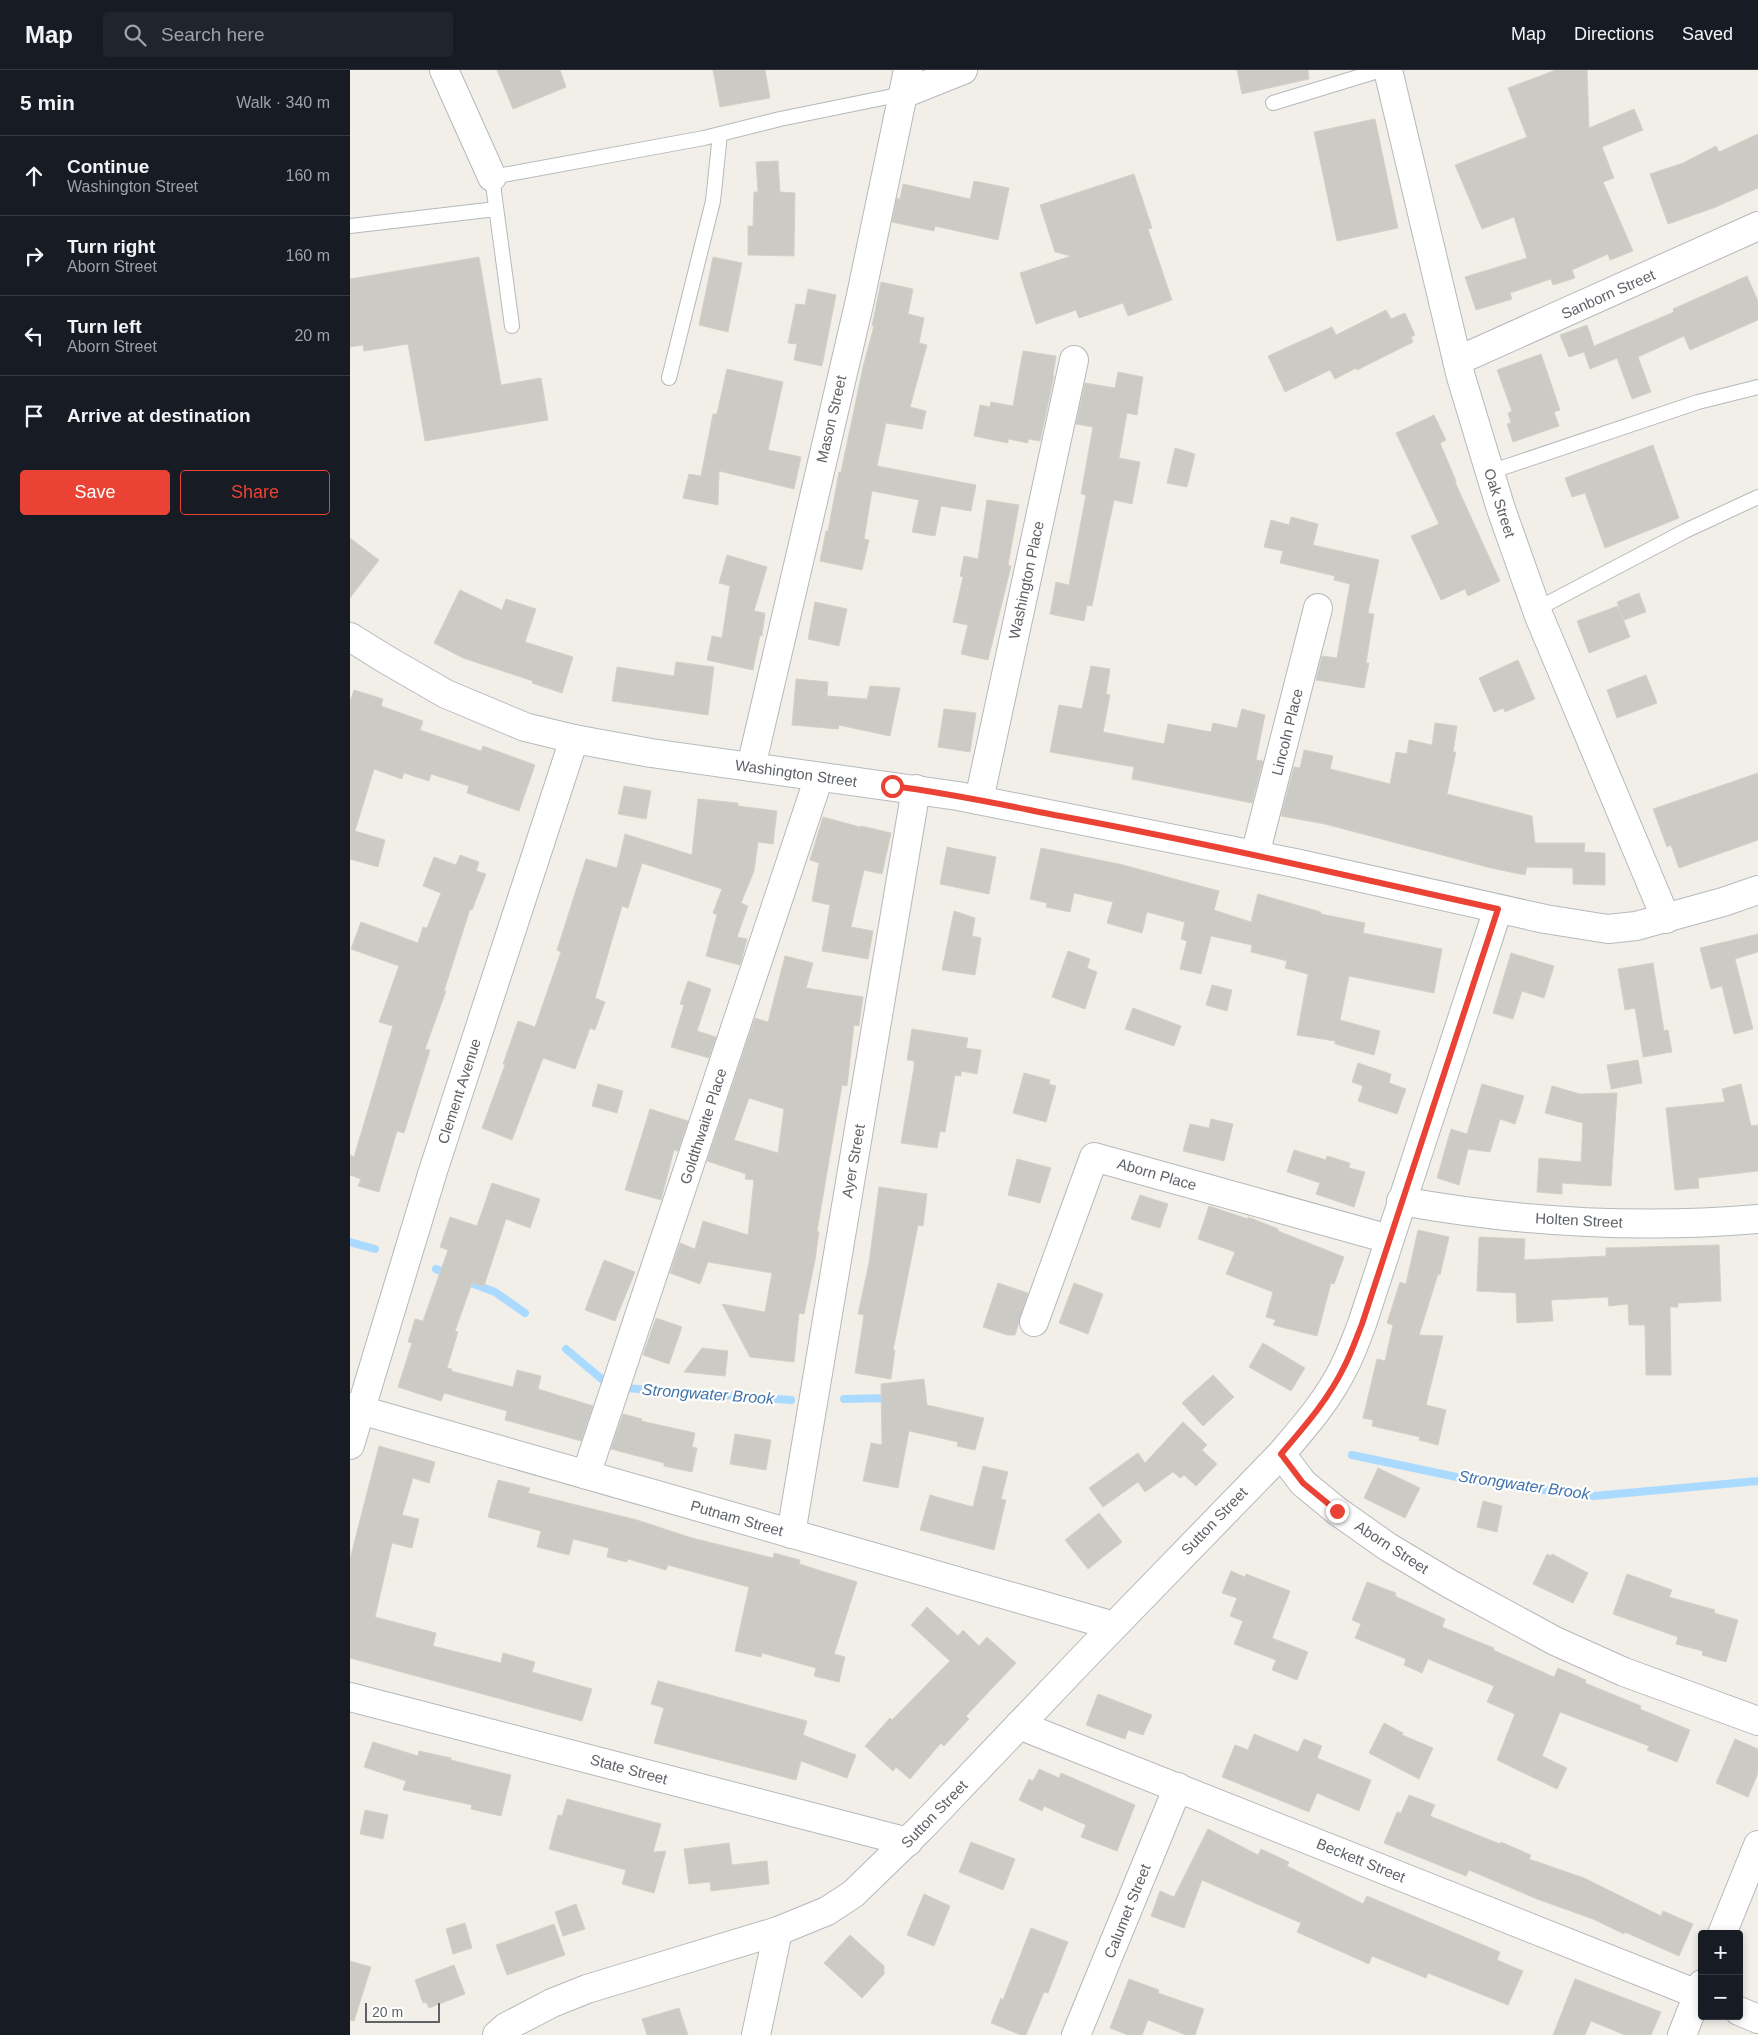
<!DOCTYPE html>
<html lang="en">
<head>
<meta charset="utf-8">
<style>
  :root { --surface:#171b24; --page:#20242c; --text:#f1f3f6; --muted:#9ea1a6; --line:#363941; --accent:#ea4335 }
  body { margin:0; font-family:Arial,sans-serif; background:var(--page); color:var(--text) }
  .controls { position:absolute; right:15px; bottom:15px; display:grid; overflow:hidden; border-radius:5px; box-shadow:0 2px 8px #0003 }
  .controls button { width:45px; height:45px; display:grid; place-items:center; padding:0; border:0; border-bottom:1px solid var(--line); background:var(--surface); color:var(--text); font:25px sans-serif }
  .scale { position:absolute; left:15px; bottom:12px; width:75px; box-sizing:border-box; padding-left:5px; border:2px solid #5f6368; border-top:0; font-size:14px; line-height:18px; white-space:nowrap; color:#5f6368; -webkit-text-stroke:4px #fff; paint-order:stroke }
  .stop { position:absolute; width:15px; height:15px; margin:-11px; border:4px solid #ea4335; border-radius:50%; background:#fff }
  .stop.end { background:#ea4335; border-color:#fff; box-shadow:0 1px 5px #0008 }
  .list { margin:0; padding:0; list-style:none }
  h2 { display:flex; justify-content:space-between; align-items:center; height:65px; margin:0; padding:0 20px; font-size:21px }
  h2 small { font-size:16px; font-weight:400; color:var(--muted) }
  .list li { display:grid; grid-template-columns:32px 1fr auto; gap:15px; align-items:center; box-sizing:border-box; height:80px; padding:0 20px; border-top:1px solid var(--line) }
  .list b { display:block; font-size:19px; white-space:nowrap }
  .list p { margin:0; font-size:16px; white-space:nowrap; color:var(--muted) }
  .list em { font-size:16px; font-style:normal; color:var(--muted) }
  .actions { display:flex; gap:10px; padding:15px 20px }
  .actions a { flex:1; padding:11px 0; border:1px solid var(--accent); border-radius:5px; text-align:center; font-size:18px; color:var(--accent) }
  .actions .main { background:var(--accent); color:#fff }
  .icon { flex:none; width:28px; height:28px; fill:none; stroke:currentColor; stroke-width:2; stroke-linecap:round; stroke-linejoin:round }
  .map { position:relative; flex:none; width:1408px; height:1965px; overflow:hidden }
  header { display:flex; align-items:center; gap:30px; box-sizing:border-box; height:70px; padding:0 25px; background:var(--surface); border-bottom:1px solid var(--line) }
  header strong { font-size:24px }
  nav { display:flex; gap:28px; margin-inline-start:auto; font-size:18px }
  .search { width:350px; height:45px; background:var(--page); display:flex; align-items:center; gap:12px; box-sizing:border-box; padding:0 18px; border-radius:5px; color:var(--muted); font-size:19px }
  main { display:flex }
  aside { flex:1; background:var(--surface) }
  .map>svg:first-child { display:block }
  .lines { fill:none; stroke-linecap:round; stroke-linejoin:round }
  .stream { stroke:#aadaff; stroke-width:8 }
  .building { fill:#cccac5; stroke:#d6d1c6; fill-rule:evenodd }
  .service-casing { stroke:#b5b8bc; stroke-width:16 }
  .minor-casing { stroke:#b5b8bc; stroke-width:30 }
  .tertiary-casing { stroke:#b5b8bc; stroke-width:30 }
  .secondary-casing { stroke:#b6babf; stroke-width:30 }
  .service { stroke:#fff; stroke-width:14 }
  .minor { stroke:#fff; stroke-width:28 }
  .tertiary { stroke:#fff; stroke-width:28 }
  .secondary { stroke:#fff; stroke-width:28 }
  .route { stroke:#ea4335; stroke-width:6 }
  .labels { text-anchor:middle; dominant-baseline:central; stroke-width:4.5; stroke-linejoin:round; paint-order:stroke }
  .street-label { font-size:15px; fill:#5f6368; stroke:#fff }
  .water-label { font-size:16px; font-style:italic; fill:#4174aa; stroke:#fff }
</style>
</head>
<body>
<header>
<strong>Map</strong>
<div class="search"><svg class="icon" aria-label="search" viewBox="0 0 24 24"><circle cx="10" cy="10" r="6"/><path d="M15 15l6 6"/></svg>Search here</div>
<nav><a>Map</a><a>Directions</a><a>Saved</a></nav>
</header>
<main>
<aside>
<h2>5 min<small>Walk · 340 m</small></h2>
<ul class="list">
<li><svg class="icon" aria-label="ahead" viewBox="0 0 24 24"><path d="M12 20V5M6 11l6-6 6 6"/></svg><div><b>Continue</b><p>Washington Street</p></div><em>160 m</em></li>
<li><svg class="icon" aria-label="right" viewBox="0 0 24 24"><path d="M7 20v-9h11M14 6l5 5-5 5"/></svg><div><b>Turn right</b><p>Aborn Street</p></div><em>160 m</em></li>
<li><svg class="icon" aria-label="left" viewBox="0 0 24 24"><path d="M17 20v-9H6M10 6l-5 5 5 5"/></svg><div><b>Turn left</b><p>Aborn Street</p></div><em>20 m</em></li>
<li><svg class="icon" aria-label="arrive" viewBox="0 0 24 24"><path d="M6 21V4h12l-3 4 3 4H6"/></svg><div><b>Arrive at destination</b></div></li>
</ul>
<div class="actions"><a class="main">Save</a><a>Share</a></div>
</aside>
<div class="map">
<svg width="1408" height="1965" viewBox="0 0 1408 1965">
  <rect width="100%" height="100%" fill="#f1efe8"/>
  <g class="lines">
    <path class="stream" d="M0,1172l25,7
      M86,1199l14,6
      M113,1210l32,12 30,21
      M216,1279l38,32
      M275,1318l166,12
      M494,1329l45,-1
      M1002,1385l133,28 109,13 164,-15"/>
  </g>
  <path class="building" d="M147,0h63l6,17 -53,22z
    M363,0h52l5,28 -50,9z
    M887,0h71l1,9 -67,15z
    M1206,0h31l2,58 45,-19 9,21 -41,17 12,31 -11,4 30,69 -23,9 -2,-6 -36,16 3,8 -22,7 -2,-6 -41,14 2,6 -36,11 -11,-33 62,-19 -13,-41 -32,12 -27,-64 72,-28 -19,-49z
    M1025,49l23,109 -61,13 -23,-109z
    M1408,64v54l-42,19 -48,17 -18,-50 33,-11 33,-17 3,6z
    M428,91l2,31 15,1 -1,63 -46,-1v-29h5l1,-34h4l-2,-30z
    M784,104l18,54 -4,1 24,71 -44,16 -5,-13 -44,15 -3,-8 -40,14 -16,-51 51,-17 -16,-4 -15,-47z
    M624,111l35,7 -11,52 -63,-14 -1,5 -42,-9 5,-24 3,1 3,-15 67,15z
    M129,187l22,128 40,-7 7,42 -123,21 -17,-97 -44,7 -1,-6 -13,2v-68z
    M363,187l29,6 -14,69 -29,-7z
    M1397,206l11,25v19l-68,30 -6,-14 -46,21 13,35 -19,7 -15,-41 -27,11 -6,-17 -15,5 -9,-22 27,-10 7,21 80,-34 -1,-3z
    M531,212l32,7 -5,25 16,4 -5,25 8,2 -17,62 16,4 -4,18 -36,-6 -9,43 99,19 -5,26 -30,-5 -6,30 -23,-4 7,-32 -47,-9 -8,48 5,1 -7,30 -42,-9 6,-30h2l11,-59h2l22,-105 11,-41h-2z
    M458,219l28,6 -14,71 -28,-6 3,-16 -9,-1 8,-39 9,1z
    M1036,240l5,9 14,-6 10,22 -4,2 2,5 -56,28 -1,-2 -21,11 -5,-9 -45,22 -17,-36 64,-29 4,8z
    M673,281l33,5 -3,20h1l-14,65 -12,-2v4l-20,-4v4l-34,-7 6,-31 10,2 1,-5 22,4z
    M1191,284l19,56 -6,2 5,14 -46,16 -6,-18 4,-1 -3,-10 4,-2 -15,-41z
    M377,299l56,13 -15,68 33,7 -7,32 -75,-18 -1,34 -35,-7 6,-24 12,2 12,-62h4z
    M768,302l25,5 -6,38 -10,-2 -8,45 21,4 -8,42 -18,-4 -22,106 -5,-1 -3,16 -34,-7 6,-32 13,3 17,-90 -5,-1 12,-67 -17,-3 9,-41 30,5z
    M1084,345l12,25 -6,3 16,38 -1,1 45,99 -32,15 -3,-7 -24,11 -30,-64 28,-12 -43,-91z
    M1303,375l26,73 -74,30 -20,-55 -13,4 -7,-19z
    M825,378l20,6 -8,33 -20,-4z
    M637,430l32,5 -11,60 3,1 -23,94 -27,-6 7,-29 -15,-3 10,-45 -3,-1 4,-20 14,3z
    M941,447l27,7 -5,21 66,15 -11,53 6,1 -8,49h3l-5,25 -48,-8 6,-24 15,2 13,-74 -16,-4 1,-4 -55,-13 3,-12 -19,-4 7,-27 18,5z
    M0,468l29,22 -29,38z
    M377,485l40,12 -13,44 11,2 -3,23 -2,-1 -7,35 -46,-10 5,-24 10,2 8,-52 -11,-3z
    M110,520l42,20 4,-11 30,10 -11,33 48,15 -11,36 -30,-10 1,-2 -70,-23 -29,-15z
    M1289,523l7,19 -22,8 -7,-18z
    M465,532l32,7 -8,37 -31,-7z
    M1268,536l12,31 -41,16 -12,-32z
    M1168,590l17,39 -30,13 -2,-4 -9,4 -15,-34z
    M326,592l38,5 -6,48 -96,-14 5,-34 57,9z
    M741,596l19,3 -4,25 4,1 -7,37 61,12 4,-20 43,8 2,-9 24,5 5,-19 23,6 -9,45 7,1 -11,42 -120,-24 2,-12 -84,-15 9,-47 23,4z
    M1296,605l11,28 -40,15 -10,-28z
    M446,609l32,3 -1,14 40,3 3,-13 30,2 -10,48 -51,-11 -1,4 -46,-4z
    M4,620l29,9 -2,7 42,15 -3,9 61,21 2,-5 52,19 -16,46 -52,-18 2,-7 -38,-12 -2,7 -25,-8 -2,6 -28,-10 -19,62 30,9 -7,27 -28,-8v-157z
    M594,639l32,4 -6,39 -32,-5z
    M1085,653l22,3 -4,26h3l-9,42 85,22 3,27h50l-1,9 21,1v32l-32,-1v-16l-46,-1 -2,8 -34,-7 -166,-44 -44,-8 13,-49 6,1 4,-18 29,6 -3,13 60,15 6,-32 11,2 2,-14 23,5z
    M1408,703v67l-79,28 -8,-23 -4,2 -14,-38z
    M274,716l27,5 -5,28 -28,-5z
    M348,729l40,4v3l39,5 -4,33 -15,-2 -4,29 -13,32 7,3 -11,31 10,2 -7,26 -34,-9 11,-41 -4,-2 9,-24 -80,-26 -14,45 -6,-2 -27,92 10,4 -10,28 -5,-2 -15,41 -32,-11 -31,82 -30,-12 23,-63 -2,-1 15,-43 17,6 26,-75 -4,-2 29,-91 31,9 8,-34 67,21z
    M473,747l37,10 1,-1 30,7 -9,41 -18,-4 -13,57 22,4 -5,28 -46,-8 8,-46 -18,-4 7,-38 -9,-3z
    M597,777l49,10 -7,37 -49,-10z
    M691,778l82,17 96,26 -5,19 37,12 7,-28 63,18v2l44,9 -2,10 79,16 -8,44 -85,-17 -9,44 40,11 -6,24 -39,-11v-3l-38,-6 11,-61 -23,-6 2,-7 -36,-9 1,-7 -41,-9 -10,38 -21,-5 7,-28 -6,-2 4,-17 -38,-10 -5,21 -35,-10 6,-21 -39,-9 -4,19 -24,-5 1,-4 -17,-4z
    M110,785l19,7 -3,9 10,3 -14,36 -2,-1 -26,82h2l-21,58 5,1 -26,83 -7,-2 -18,61 -21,-6 3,-7 -11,-4v-20l4,2 39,-131 -14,-4 20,-56 -48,-17 10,-27 57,21 5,-16 4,1 14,-35 -18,-7 11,-29 22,8z
    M604,841l21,7 -3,18 9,2 -6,37 -33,-5z
    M1408,864v18l-23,7 18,70 -19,5 -12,-48 -11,3 -11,-41z
    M718,881l22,8 -3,9 10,4 -12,37 -33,-12z
    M1161,883l43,13 -10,32 -22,-7 -9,28 -20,-6z
    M435,886l28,7 -7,25 57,9 -4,29 -5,-1 -7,61 -5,-1 -25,146 2,1 -4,28 -11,54 -5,-1 -5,49 -44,-5 -28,-53 43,8 7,-39 -64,-11 -8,22 -30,-11 10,-30 15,6 8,-28 45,14 6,-55 -9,-1 1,-5 -39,-13 48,-143 13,4zM399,1028l35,11 -6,44 -44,-13z
    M1303,893l11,68 4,-1 4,22 -29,5 -8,-49 -10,2 -7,-41z
    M338,911l23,8 -14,42 19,6 -7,21 -38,-11 13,-42 -4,-1z
    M862,915l20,5 -5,21 -21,-6z
    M783,938l48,18 -7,20 -49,-17z
    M562,959l56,9 -2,10 15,2 -4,24 -16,-3v5l-6,-1 -10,57 -5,-1 -3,17 -36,-5 13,-75v-7l-7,-1z
    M1288,990l4,23 -31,6 -4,-24z
    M1008,993l33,11 -2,9 17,6 -9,25 -39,-13 5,-15 -11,-4z
    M674,1003l26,7 -1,4 7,2 -10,36 -33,-9z
    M248,1014l25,7 -6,22 -25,-7z
    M1132,1014l42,12 -9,28 -15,-5 -10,33 -22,-3 -9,36 -22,-7 14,-49 16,5z
    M1391,1014l10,42 7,-1v46l-60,7 1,10 -24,2 -9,-82 59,-6 -3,-13z
    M1202,1016l28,8 37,-1 -6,93 -49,-3v11l-25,-2 2,-34 42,4 2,-39 -38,-10z
    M300,1039l38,12 -10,30 -4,-1 -13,50 -36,-10z
    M861,1049l22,5 -9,37 -41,-10 7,-27 19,4z
    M944,1080l32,10 1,-4 23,7 -1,5 16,4 -11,35 -38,-13 4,-11 -33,-11z
    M667,1089l34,9 -11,35 -32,-8z
    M142,1113l48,16 -10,29 -24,-9 -22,67 -12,-3 -17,48 3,1 -11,36 5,1 -1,2 62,16 4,-17 24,6 -3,13 55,17 -12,35 -76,-21 2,-9 -63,-18 -3,8 -43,-14 14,-44 -4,-1 7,-23 8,2 25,-71 -8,-3 10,-30 27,9z
    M529,1117l48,7 -4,32 -5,-1 -25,125h2l-4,29 -36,-6 9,-58 -6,-1 11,-51z
    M790,1125l28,9 -8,24 -29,-9z
    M859,1136l39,13v-2l30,12v2l66,26 -10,27 -3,-1 -14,53 -44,-11 3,-5 -10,-3 7,-25 -47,-18 9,-22 -37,-13z
    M1068,1160l31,7 -9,38 -2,-1 -19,61 24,1 -17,69 20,5 -8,35 -19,-5 1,-3 -48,-11 1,-6 -10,-2 14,-59 8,2 8,-36 -6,-2 13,-41 6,2z
    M1129,1167l46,2 -1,21 82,-4v-8l113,-3 2,56 -43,2v4h-8l1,68h-25l-1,-50h-16l-1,-21 -19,2 -1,-9 -57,3 2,21 -36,2 -1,-30 -39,-2z
    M254,1190l31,12 -20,49 -30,-11z
    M648,1213l30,10 -13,42h-8l-24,-8z
    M724,1213l29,11 -15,40 -29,-11z
    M306,1248l26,9 -13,37 -26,-9z
    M913,1273l42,25 -14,23 -42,-24z
    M352,1278l26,3 -3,25 -41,-4z
    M863,1305l21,22 -31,29 -21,-23z
    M574,1309l3,26 57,13 -9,32 -18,-4 1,-4 -49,-11 -11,57 -35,-7 8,-38 11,2 -1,-61z
    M273,1344l19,5 -1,2 54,12 -3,14 5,1 -5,24 -28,-6v-3l-53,-14z
    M833,1352l24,23 -5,5 15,14 -21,22 -12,-11 -4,3 -7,-6 -28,20 -7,-10 -35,25 -14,-19 49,-35 7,10z
    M385,1364l36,6 -5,30 -36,-6z
    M29,1376l56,16 -6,21 -16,-5 -11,37 17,4 -7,29 -20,-5 -17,74 61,16 -3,13 68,17 2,-10 32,9 -3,10 60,17 -10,32 -232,-63v-99z
    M633,1396l25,6 -7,27 5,1 -12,50 -74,-20 10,-35 43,12z
    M1028,1398l42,20 -15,30 -41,-20z
    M148,1410l32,8 -2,5 109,27 55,18 81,20 1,-5 26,7 -1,4 58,18 -23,72 11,3 -6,25 -25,-6 2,-8 -54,-15 -1,4 -26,-6 14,-64 -81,-22 -2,5 -38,-11 -1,3 -20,-5 2,-9 -36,-9 -4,16 -32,-8 4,-16 -53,-14z
    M1133,1431l19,5 -5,26 -20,-5z
    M749,1443l23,29 -34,27 -23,-29z
    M1197,1484l4,2 1,-2 36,19 -15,30 -40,-19z
    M881,1501l14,6 1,-3 44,17 -18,47 36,14 -11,28 -25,-10 4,-10 -42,-16 9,-23 -13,-5 7,-18 -15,-5z
    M1277,1504l45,16 -3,7 46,13 -1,3 24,7 -12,42 -24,-7 1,-4 -27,-7 2,-7 -65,-23z
    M1017,1512l29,11 -1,3 50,23 -3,8 52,21 -1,2 61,27 4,-9 28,12 -1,3 56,23 -1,3 50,21 -13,32 -30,-12 2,-4 -89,-34 -18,44 25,12 -10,21 -60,-29 18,-46 -28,-12 7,-16 -66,-27 -6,14 -18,-8 2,-6 -51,-21 6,-14 -9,-4z
    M577,1537l31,29 5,-6 16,16 8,-9 29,26 -50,53 3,3 -25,27 -3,-3 -31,36 -14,-12 -3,4 -28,-25 25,-28 2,2 58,-59 -39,-36z
    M308,1611l149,40 -4,14 53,20 -9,23 -46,-17 -5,19 -142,-37 10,-35 -13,-4z
    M748,1624l54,21 -9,20 -15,-5 -3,9 -39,-14z
    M1034,1653l19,10 -1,2 31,13 -14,31 -50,-26z
    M904,1664l44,18 6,-13 18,7 -5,12 54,22 -12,31 -42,-18 -8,19 -87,-35 13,-32 13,5z
    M1385,1669l23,10v24l-10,24 -32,-14z
    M23,1672l45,14 1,-5 32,7v2l60,15 -10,41 -30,-7 1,-4 -69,-15 3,-9 -42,-14z
    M689,1699l20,9 2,-5 74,32 -18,46 -36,-14 5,-12 -42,-19 -2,5 -23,-11 10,-21 4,2z
    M1059,1725l26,10 -5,11 70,28 1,-2 30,13 -2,4 55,19 77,38 2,-5 30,13 -14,32 -54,-24 -1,2 -31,-15 -56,-20 -68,-29 -3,6 -82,-33 13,-31 4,1z
    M217,1729l94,25 -8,28 13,-1 -12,42 -32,-9 4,-14 -77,-21 9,-34 4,1z
    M15,1740l23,5 -5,24 -23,-5z
    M858,1759l50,26 3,-6 28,13 -2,4 76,38 4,-8 133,56 -3,8 26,11 -15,34 -80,-32 -2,5 -54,-22 -3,8 -72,-32 4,-9 -99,-43 -18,48 -33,-12 9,-25 14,6z
    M621,1772l44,17 -12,31 -44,-18z
    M379,1773l3,22 35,-4 2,23 -58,7 -1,-9 -21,2 -5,-35z
    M574,1824l26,12 -16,40 -27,-11z
    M226,1834l9,25 -22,7 -8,-24z
    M115,1853l7,25 -19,6 -7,-25z
    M204,1854l11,31 -58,20 -11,-30z
    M681,1858l37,14 -20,51 -4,-1 -18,43h-5l-30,-12 10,-25 2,2z
    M500,1865l34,31v8l-22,24 -38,-35z
    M0,1891l21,6 -17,54 -4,-1z
    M104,1895l11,29 -36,14 -3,-6 -3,1 -8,-23z
    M779,1909l30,11 -1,3 46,16 -9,26h-9l-38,-15 -6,15h-14l-18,-7z
    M1225,1909l86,33 -10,23h-26l-34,-14 -6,14h-32z
    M329,1938l9,27h-41l-5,-16z"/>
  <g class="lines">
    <g class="service-casing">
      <path id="service" d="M923,33l108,-33
        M0,156l146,-17
        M162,256l-20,-149 212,-39 76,-19 123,-25
        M319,308l44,-177 7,-67
        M1140,402l208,-70 60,-15
        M1187,539l148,-78 73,-34"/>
    </g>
    <g class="minor-casing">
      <path id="minor" d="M94,0l48,107
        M1038,0l73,307 40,132 38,107 127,303
        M553,24l60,-24
        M1107,291l301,-135
        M401,697l109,-467 48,-230
        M629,730l95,-440
        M905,785l63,-247
        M1051,1131c117,21 239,28 357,18
        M684,1252l60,-165 295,82
        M0,1337l764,219
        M0,1375l83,-274 141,-432
        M236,1405l233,-698
        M441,1464l125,-745
        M0,1627l558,145
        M669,1655l683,271
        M1372,1864l36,-89
        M1389,1941l19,8
        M406,1965l22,-104
        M726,1965l102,-248
        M1332,1965l20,-51"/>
    </g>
    <g class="tertiary-casing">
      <path id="tertiary" d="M1148,839l-136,415c-6,15 -11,30 -18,43 -16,33 -40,60 -63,87l22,29 34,28 51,36 62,37 105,57 69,31 134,49
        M147,1965l9,-8 46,-24 35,-14 191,-58 49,-20 26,-17 70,-68 163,-171 195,-201"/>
    </g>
    <g class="secondary-casing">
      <path id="secondary" d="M0,567l37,23 59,34 79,33 49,12 77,14 307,43 337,67 250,56 63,10 28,-3 87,-24 35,-12"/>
    </g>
    <use href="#service" class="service"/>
    <use href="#minor" class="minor"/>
    <use href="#tertiary" class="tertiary"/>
    <use href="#secondary" class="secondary"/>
  </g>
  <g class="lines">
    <path class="route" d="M542,716c57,7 112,19 168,30 147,27 292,61 438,93l-136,415c-6,15 -11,30 -18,43 -16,33 -40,60 -63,87l22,29 34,28"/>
  </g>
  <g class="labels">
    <g class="street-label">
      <text transform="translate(1258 224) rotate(-24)">Sanborn Street</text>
      <text transform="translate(481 349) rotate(-77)">Mason Street</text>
      <text transform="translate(1150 433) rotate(72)">Oak Street</text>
      <text transform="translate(676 510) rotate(-78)">Washington Place</text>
      <text transform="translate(937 662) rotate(-76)">Lincoln Place</text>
      <text transform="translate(446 703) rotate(8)">Washington Street</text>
      <text transform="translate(109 1021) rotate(-72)">Clement Avenue</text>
      <text transform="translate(353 1056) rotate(-72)">Goldthwaite Place</text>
      <text transform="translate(503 1091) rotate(-80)">Ayer Street</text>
      <text transform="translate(807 1104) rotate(16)">Aborn Place</text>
      <text transform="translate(1229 1150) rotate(3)">Holten Street</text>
      <text transform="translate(387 1448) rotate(16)">Putnam Street</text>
      <text transform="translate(864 1451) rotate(-46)">Sutton Street</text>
      <text transform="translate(1042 1477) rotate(33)">Aborn Street</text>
      <text transform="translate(279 1699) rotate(15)">State Street</text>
      <text transform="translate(584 1744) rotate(-46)">Sutton Street</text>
      <text transform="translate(1011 1790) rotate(22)">Beckett Street</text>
      <text transform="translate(777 1841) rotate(-68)">Calumet Street</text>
    </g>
    <g class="water-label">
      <text transform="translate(358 1324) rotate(4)">Strongwater Brook</text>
      <text transform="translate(1174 1415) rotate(8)">Strongwater Brook</text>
    </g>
  </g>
</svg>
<div class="controls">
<button>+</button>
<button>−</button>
</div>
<div class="scale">20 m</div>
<div class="stop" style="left:542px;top:716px"></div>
<div class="stop end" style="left:987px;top:1441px"></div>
</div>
</main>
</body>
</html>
